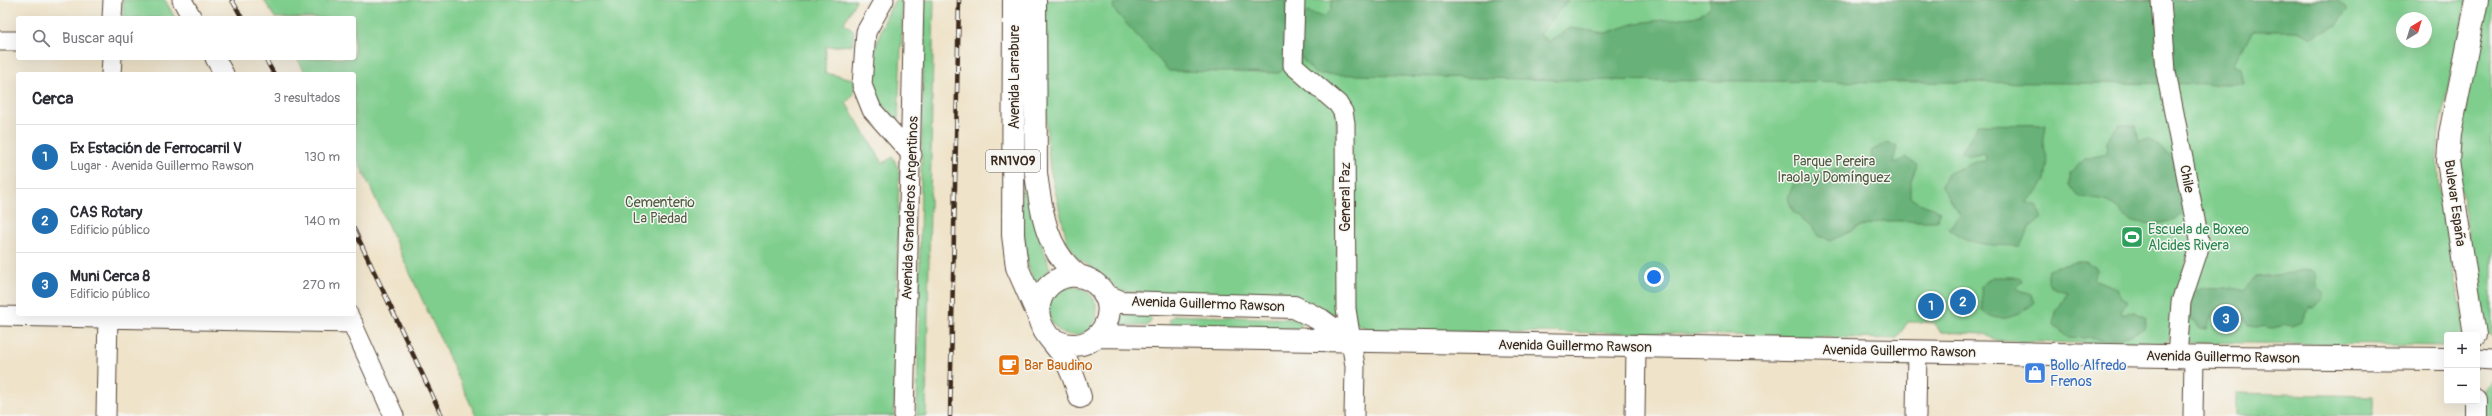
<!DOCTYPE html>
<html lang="es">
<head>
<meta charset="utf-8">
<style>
  :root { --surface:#fff; --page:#f2f2f3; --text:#2b2b33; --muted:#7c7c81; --line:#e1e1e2; --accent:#1f6fb2 }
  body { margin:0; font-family:Pangolin,sans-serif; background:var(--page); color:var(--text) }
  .controls { position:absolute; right:12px; bottom:12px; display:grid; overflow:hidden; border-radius:4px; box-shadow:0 4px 16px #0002 }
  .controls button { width:36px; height:36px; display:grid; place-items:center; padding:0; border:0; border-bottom:1px solid var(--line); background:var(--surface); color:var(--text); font:20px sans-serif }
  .compass { position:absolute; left:2396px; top:12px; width:36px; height:36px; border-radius:50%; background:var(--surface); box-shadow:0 4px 16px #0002; rotate:38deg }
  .you { position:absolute; left:1654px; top:277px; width:14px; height:14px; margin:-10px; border:3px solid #fff; border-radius:50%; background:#1a73e8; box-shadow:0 0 0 6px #1a73e833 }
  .badge { display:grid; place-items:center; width:26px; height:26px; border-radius:50%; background:var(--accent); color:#fff; font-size:13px; font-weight:700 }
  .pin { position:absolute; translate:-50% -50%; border:2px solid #fff; box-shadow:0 1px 4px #0006 }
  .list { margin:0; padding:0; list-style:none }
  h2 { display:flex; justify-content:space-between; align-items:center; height:52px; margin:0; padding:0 16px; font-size:17px }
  h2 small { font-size:13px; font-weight:400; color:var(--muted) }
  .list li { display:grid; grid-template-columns:26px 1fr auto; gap:12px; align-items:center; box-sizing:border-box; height:64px; padding:0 16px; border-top:1px solid var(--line) }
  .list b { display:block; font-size:15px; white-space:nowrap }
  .list p { margin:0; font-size:13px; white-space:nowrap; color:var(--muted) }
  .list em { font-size:13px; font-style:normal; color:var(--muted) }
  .icon { flex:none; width:22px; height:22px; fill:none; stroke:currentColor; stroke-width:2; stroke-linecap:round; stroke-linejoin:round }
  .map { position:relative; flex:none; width:2492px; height:416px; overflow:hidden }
  .search { position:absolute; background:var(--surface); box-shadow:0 4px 16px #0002; left:16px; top:16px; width:340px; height:44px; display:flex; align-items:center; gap:10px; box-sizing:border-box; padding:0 14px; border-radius:4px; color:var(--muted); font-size:15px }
  .panel { position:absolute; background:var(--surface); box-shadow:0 4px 16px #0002; left:16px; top:72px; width:340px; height:244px; border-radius:4px }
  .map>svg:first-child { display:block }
  .green { fill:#7fce8d; stroke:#5d7c56; fill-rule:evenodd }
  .forest { fill:#67b178; stroke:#516e4b }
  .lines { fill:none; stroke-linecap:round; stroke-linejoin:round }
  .minor-casing { stroke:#564638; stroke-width:21 }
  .major-casing { stroke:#564638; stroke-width:24 }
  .minor { stroke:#fff; stroke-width:19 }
  .major { stroke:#fff; stroke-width:22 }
  .rail-casing { stroke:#3b2a1e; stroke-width:4.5 }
  .rail { stroke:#f6f6f2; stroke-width:3; stroke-dasharray:9; stroke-linecap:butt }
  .labels { text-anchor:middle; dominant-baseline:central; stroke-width:3; stroke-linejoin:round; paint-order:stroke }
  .shield { fill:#f6f6f2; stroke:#73675e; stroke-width:1 }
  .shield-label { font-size:13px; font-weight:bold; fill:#3b2a1e }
  .street-label { font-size:14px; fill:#3b2a1e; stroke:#f6f6f2 }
  .park-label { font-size:14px; fill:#4f5b3f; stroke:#f6f6f2 }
  .leisure-label { font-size:14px; fill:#27864d; stroke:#f6f6f2; text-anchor:start }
  .food-label { font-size:14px; fill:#c56008; stroke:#f6f6f2; text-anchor:start }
  .shop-label { font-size:14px; fill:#366cbe; stroke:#f6f6f2; text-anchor:start }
</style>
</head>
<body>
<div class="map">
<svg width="2492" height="416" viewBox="0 0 2492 416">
  <rect width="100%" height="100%" fill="#f6f6f2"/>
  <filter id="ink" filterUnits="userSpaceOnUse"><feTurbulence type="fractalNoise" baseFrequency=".025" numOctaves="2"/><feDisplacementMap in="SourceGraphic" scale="8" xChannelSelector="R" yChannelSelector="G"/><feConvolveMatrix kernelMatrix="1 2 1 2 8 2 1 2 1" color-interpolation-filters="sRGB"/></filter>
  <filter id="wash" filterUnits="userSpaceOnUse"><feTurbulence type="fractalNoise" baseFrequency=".012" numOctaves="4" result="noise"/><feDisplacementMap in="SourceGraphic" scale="16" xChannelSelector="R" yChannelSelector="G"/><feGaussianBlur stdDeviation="0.9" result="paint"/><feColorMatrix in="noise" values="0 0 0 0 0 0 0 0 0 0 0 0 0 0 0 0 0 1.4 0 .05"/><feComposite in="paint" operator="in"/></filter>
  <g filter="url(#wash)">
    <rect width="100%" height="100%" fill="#efe3c9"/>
    <path class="green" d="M123,0h42l10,18h-52z
      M264,0h592l-12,23 10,8 -2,14 -26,2 -1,26 29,6v15l-8,9 37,60 10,-6 6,14 -5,245h-418l-122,-264v-78h-48l-9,-16h57v-40h-79z
      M895,0h8l-5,121 -5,-2c-5,-8 -15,-18 -18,-28 -8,-28 6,-67 20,-91z
      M924,0h10l-8,416h-9z
      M1027,0l8,222 15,47 -15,15 -7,-18 -7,-50z
      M1045,0h244l11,66 1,-66h1166l-28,130 -2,30 2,30 27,145h-19v11l-258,-4 -3,-2 7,-110 -24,111 -12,4 -161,-4 -11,-7 -44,-2 -9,-10h-24l-12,17 -249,-6 -275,-2 -15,-7 -4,-6 -17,-207 2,200 -6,3 -20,-12 -15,-2 -178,-9 -17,-17 -25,-16 -10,-17 -17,-72 -3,-29zM2402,18h24v24h-24z
      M2487,0h5v338l-6,-6 -3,-7 -25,-154v-24z
      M1049 311a24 24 0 1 1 48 0a24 24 0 1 1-48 0Z
      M1121,313l27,1 4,6 -5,6 -26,-1 -5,-4 3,-7z
      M1174,315l123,4 5,5 -3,6 -125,-3 -5,-6z
      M2492,380v36h-9l1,-28z
      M2236,393l137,3v20h-137z"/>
    <path class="forest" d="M1125,0h162l-2,68 -6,5 -110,-2 -55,-61 -1,-5z
      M1332,0h236l-29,34 10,8 21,-14 36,5 30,-10 63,-7 12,-10 -2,-6h627l12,9 -13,17 -23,11 -13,-6h-46l-21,34 8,3 3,16 -680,-4 -248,-6 -15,-18 1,-38 6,-6 17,5 7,-7z
      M1979,124l67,1 -3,20 5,15 -3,20 -8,12 -11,10 12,4 3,12 -12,10 -9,18c-28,-1 -48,1 -71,-17l11,-15 -19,-28 5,-12 29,-12 11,-1 -1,-8 -14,3 -10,-4z
      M2118,125h18l3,16 10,-2 31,24 4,51c-14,11 -41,13 -57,4 -4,-2 -7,-8 -11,-11 -10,-8 -24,-8 -36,-9l-10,-12v-13l15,-14 21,-5 1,-13z
      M1887,143l10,3 -4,17h5l8,-6 11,8 -7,18v14c10,9 19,8 30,14l-3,10h-55l-24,7 -26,12 -14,-4 -9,-12 -16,-12 -5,-14c2,-5 4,-13 8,-17 6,-5 66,-18 76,-18l-1,-12z
      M2075,262h10l10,4 2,4 -4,9 22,8 7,11 6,3 -7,10 2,4 10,-4 13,7 -2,10c-31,18 -44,10 -77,9l-14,-13 3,-12 12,-20c-16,-3 -24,-6 -20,-23 10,-4 18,-3 27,-7z
      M2303,269l9,1 4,4 1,12 7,6v6l-10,10h-5l-8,14 -9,4 -6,-1 -18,4 -4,-4 -6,2 -10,-1 -8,-12 -15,-9 -11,5 -8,19 -6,-1 -5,-7 -6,-3c1,-35 4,-29 34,-29 9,0 13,-3 21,1l12,-13 29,-3z
      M1992,277h28l3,5 -7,5 6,5 9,3 4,7c-15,14 -36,24 -53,8l-1,-24z"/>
  </g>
  <g filter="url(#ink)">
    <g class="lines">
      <g class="minor-casing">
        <path id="minor" d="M182,0l10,18
          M884,0l-18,32 -4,53 10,25 40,45
          M1295,0l-2,65 45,39 5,8 2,11 1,186 9,57 -1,50
          M2161,0l5,72 33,168 -1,11 -17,51 -4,55
          M112,18l1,-18
          M0,41h18
          M215,58l9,16
          M111,74l1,-16
          M348,314l46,102
          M0,316l353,7
          M2477,359l15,1
          M106,416l2,-102
          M904,416l10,-416
          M1635,416l1,-69
          M1916,416l1,-65
          M2193,416l1,-59"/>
      </g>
      <g class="major-casing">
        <path id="major" d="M1014,0l-1,235 4,32 22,50
          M1035,0l1,173c5,38 10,79 43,103
          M1104,295l17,7 173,5 27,13 30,22
          M2475,335l-27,-174 2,-27 27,-134
          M1099,336l1120,21 228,2
          M1052,339c46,25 79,-35 38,-59 -25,-14 -56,8 -51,37 2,15 17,27 25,40 8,13 12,26 16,40
          M2476,416v-15"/>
      </g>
      <use href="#minor" class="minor"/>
      <use href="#major" class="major"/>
      <g class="rail-casing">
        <path id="rail" d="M232,0l10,18
          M265,58l9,16
          M354,229l88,187
          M950,416l9,-416"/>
      </g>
      <use href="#rail" class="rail"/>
    </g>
  </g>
  <defs>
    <g id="stadium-square" transform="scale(1.15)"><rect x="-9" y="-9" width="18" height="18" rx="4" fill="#2e9e5b" stroke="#f6f6f2"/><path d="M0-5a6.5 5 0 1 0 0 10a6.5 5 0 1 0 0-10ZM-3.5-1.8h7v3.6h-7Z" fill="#fff"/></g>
    <g id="cafe-square" transform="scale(1.15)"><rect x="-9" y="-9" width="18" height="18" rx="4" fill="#e8710a" stroke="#f6f6f2"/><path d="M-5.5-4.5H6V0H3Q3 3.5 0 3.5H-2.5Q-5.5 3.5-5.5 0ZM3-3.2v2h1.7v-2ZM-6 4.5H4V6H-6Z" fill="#fff"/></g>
    <g id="shop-square" transform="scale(1.15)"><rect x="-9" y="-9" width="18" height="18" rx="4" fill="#3f7fe0" stroke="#f6f6f2"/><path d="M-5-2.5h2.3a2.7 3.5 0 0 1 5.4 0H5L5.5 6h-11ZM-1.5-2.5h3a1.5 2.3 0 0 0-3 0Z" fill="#fff"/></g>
  </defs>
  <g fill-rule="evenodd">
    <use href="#stadium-square" x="2132" y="237"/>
    <use href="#cafe-square" x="1009" y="365"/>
    <use href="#shop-square" x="2035" y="373"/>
  </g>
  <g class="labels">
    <rect class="shield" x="986" y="150" width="54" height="22" rx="3"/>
    <g class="shield-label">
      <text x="1013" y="161">RN1V09</text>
    </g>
    <g class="street-label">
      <text transform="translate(1014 77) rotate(-90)">Avenida Larrabure</text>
      <text transform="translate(2187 179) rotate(79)">Chile</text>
      <text transform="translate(1345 197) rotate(-90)">General Paz</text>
      <text transform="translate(2455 203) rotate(82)">Bulevar España</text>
      <text transform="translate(910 208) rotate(-88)">Avenida Granaderos Argentinos</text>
      <text transform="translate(1208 304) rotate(2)">Avenida Guillermo Rawson</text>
      <text transform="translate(1575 346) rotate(1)">Avenida Guillermo Rawson</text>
      <text transform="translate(1899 351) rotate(1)">Avenida Guillermo Rawson</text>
      <text transform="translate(2223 357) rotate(1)">Avenida Guillermo Rawson</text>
    </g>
    <g class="park-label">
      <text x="1834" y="161">Parque Pereira<tspan x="1834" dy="16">Iraola y Domínguez</tspan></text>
      <text x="660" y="202">Cementerio<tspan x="660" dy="16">La Piedad</tspan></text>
    </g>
    <g class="leisure-label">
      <text x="2148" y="229">Escuela de Boxeo<tspan x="2148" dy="16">Alcides Rivera</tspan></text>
    </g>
    <g class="food-label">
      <text x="1024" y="365">Bar Baudino</text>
    </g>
    <g class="shop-label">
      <text x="2050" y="365">Bollo Alfredo<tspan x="2050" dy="16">Frenos</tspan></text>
    </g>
  </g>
</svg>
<div class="controls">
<button>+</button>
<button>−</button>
</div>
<svg class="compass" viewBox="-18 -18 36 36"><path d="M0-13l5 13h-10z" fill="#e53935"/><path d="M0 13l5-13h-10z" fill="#7c7c81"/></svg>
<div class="you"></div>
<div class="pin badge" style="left:1931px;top:306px">1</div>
<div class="pin badge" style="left:1963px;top:302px">2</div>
<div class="pin badge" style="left:2226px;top:319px">3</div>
<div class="search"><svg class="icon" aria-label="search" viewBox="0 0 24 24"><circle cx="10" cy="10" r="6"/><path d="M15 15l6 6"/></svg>Buscar aquí</div>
<section class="panel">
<h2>Cerca<small>3 resultados</small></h2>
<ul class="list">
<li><span class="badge">1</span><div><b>Ex Estación de Ferrocarril V</b><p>Lugar · Avenida Guillermo Rawson</p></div><em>130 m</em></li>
<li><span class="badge">2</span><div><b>CAS Rotary</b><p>Edificio público</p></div><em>140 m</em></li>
<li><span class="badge">3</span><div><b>Muni Cerca 8</b><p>Edificio público</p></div><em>270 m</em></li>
</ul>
</section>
</div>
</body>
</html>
